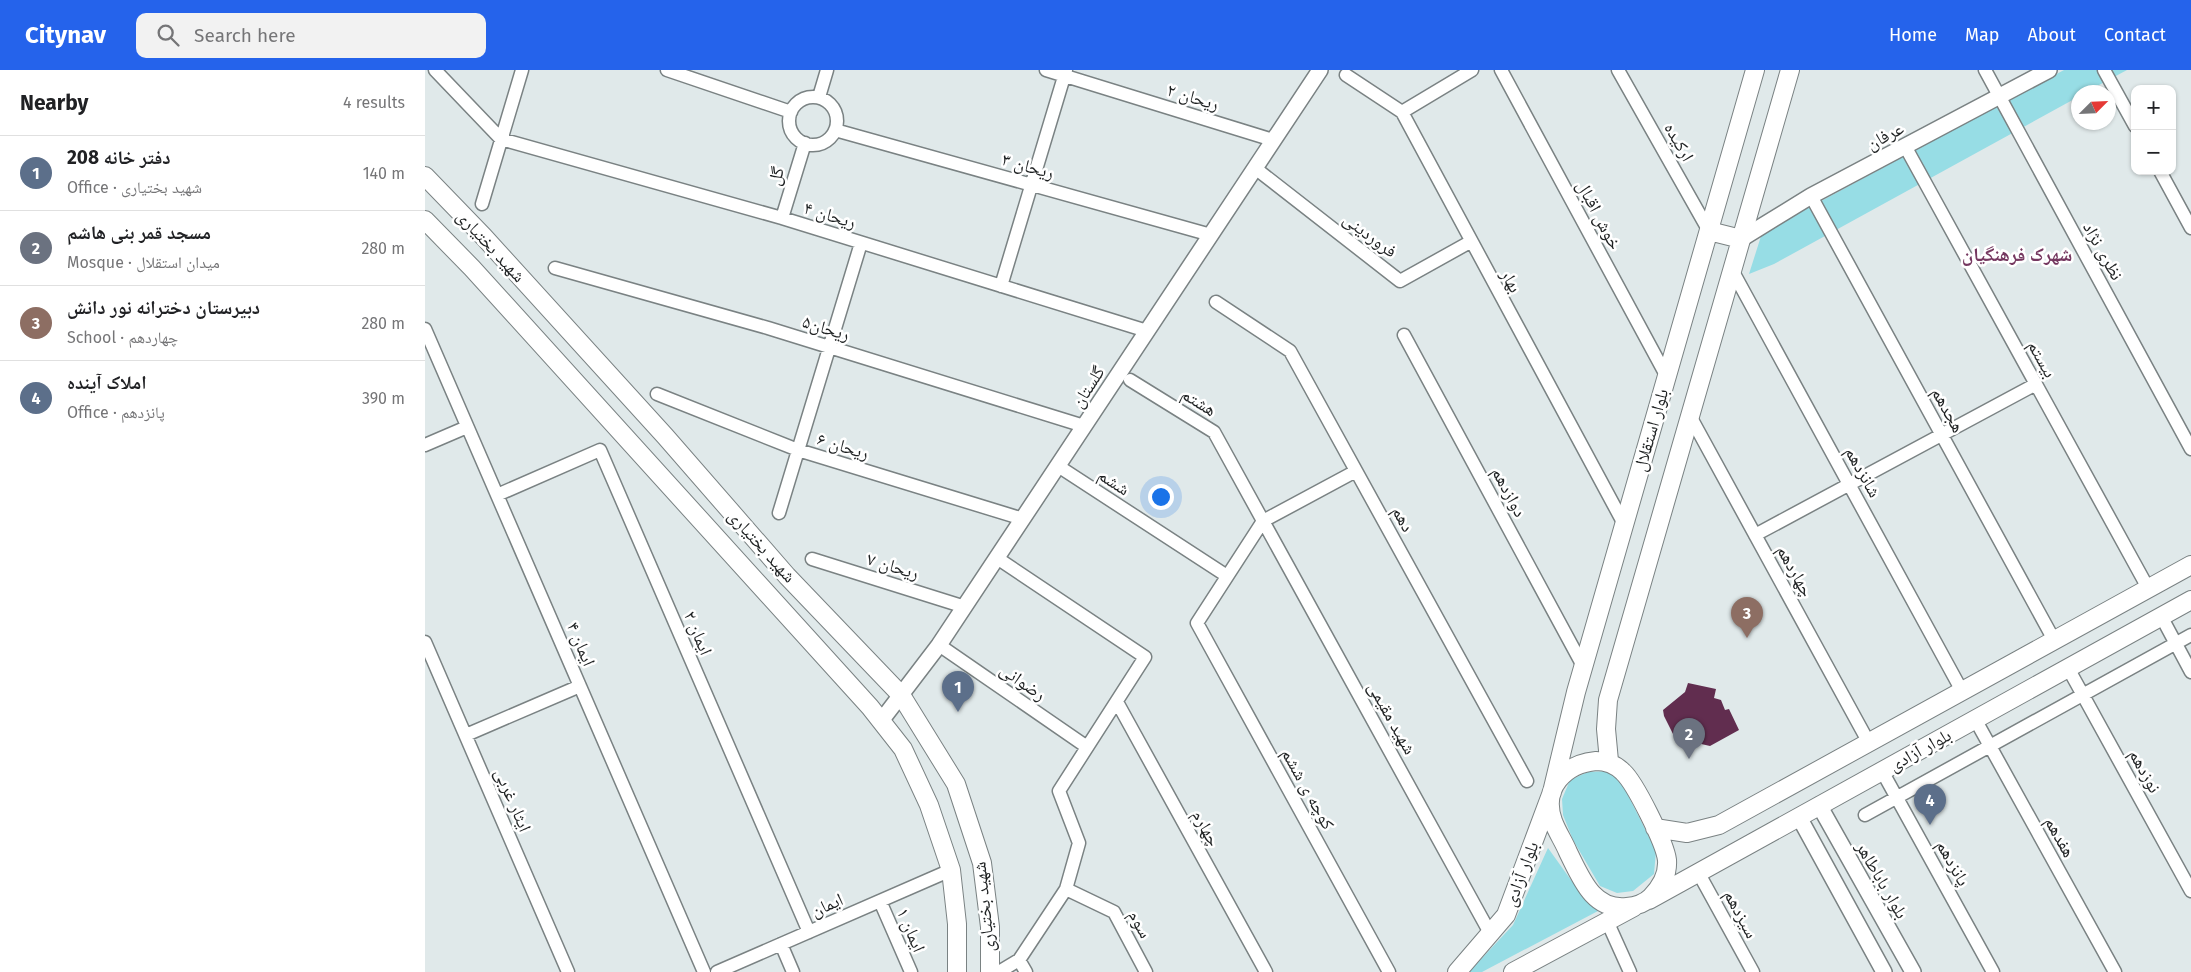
<!DOCTYPE html>
<html lang="en">
<head>
<meta charset="utf-8">
<style>
  :root { --surface:#fff; --page:#f2f2f2; --text:#202124; --muted:#757577; --line:#e0e0e0; --accent:#2563eb }
  body { margin:0; font-family:"Fira Sans","Noto Naskh Arabic",sans-serif; background:var(--page); color:var(--text) }
  .controls { position:absolute; right:15px; top:15px; display:grid; overflow:hidden; border-radius:10px; box-shadow:0 1px 4px #0004 }
  .controls button { width:45px; height:45px; display:grid; place-items:center; padding:0; border:0; border-bottom:1px solid var(--line); background:var(--surface); color:var(--text); font:25px sans-serif }
  .compass { position:absolute; left:1646px; top:15px; width:45px; height:45px; border-radius:50%; background:var(--surface); box-shadow:0 1px 4px #0004; rotate:66deg }
  .you { position:absolute; left:735px; top:426px; width:18px; height:18px; margin:-12px; border:4px solid #fff; border-radius:50%; background:#1a73e8; box-shadow:0 0 0 8px #1a73e833 }
  .badge { display:grid; place-items:center; width:32px; height:32px; border-radius:50%; background:var(--accent); color:#fff; font-size:16px; font-weight:700 }
  .pin { position:absolute; translate:-50% -41px; filter:drop-shadow(0 1px 2px #0008) }
  .pin::after { content:''; position:absolute; top:26px; width:18px; height:15px; background:inherit; clip-path:polygon(0 0,100% 0,50% 100%) }
  .list { margin:0; padding:0; list-style:none }
  h2 { display:flex; justify-content:space-between; align-items:center; height:65px; margin:0; padding:0 20px; font-size:21px }
  h2 small { font-size:16px; font-weight:400; color:var(--muted) }
  .list li { display:grid; grid-template-columns:32px 1fr auto; gap:15px; align-items:center; box-sizing:border-box; height:75px; padding:0 20px; border-top:1px solid var(--line) }
  .list b { display:block; font-size:19px; white-space:nowrap }
  .list p { margin:0; font-size:16px; white-space:nowrap; color:var(--muted) }
  .list em { font-size:16px; font-style:normal; color:var(--muted) }
  .icon { flex:none; width:28px; height:28px; fill:none; stroke:currentColor; stroke-width:2; stroke-linecap:round; stroke-linejoin:round }
  .map { position:relative; flex:none; width:1766px; height:902px; overflow:hidden }
  header { display:flex; align-items:center; gap:30px; box-sizing:border-box; height:70px; padding:0 25px; background:var(--accent); color:#fff }
  header strong { font-size:24px }
  nav { display:flex; gap:28px; margin-inline-start:auto; font-size:18px }
  .search { width:350px; height:45px; background:var(--page); display:flex; align-items:center; gap:12px; box-sizing:border-box; padding:0 18px; border-radius:10px; color:var(--muted); font-size:19px }
  main { display:flex }
  aside { flex:1; background:var(--surface) }
  .map>svg:first-child { display:block }
  .green { fill:#97dde5 }
  .building { fill:#612d4f }
  .lines { fill:none; stroke-linecap:round; stroke-linejoin:round }
  .minor-casing { stroke:#7a8283; stroke-width:15 }
  .tertiary-casing { stroke:#7a8283; stroke-width:18 }
  .secondary-casing { stroke:#7a8283; stroke-width:20 }
  .minor { stroke:#fff; stroke-width:12 }
  .tertiary { stroke:#fff; stroke-width:15 }
  .secondary { stroke:#fff; stroke-width:18 }
  .labels { text-anchor:middle; dominant-baseline:central; stroke-width:5; stroke-linejoin:round; paint-order:stroke }
  .street-label { font-size:18px; fill:#1e2122; stroke:#fff }
  .neighbourhood-label { font-size:19px; font-weight:bold; fill:#753860; stroke:#fff }
</style>
</head>
<body>
<header>
<strong>Citynav</strong>
<div class="search"><svg class="icon" aria-label="search" viewBox="0 0 24 24"><circle cx="10" cy="10" r="6"/><path d="M15 15l6 6"/></svg>Search here</div>
<nav><a>Home</a><a>Map</a><a>About</a><a>Contact</a></nav>
</header>
<main>
<aside>
<h2>Nearby<small>4 results</small></h2>
<ul class="list">
<li><span class="badge" style="background:#5c6f8a">1</span><div><b>دفتر خانه 208</b><p>Office · شهید بختیاری</p></div><em>140 m</em></li>
<li><span class="badge" style="background:#6b7280">2</span><div><b>مسجد قمر بنی هاشم</b><p>Mosque · میدان استقلال</p></div><em>280 m</em></li>
<li><span class="badge" style="background:#8d6e63">3</span><div><b>دبیرستان دخترانه نور دانش</b><p>School · چهاردهم</p></div><em>280 m</em></li>
<li><span class="badge" style="background:#5c6f8a">4</span><div><b>املاک آینده</b><p>Office · پانزدهم</p></div><em>390 m</em></li>
</ul>
</aside>
<div class="map">
<svg width="1766" height="902" viewBox="0 0 1766 902">
  <rect width="100%" height="100%" fill="#e0e9ea"/>
  <path class="green" d="M1639,0h63l-41,22h-7l-1,5 -304,167 -25,10 13,-41z
    M1185,701l14,16 32,64 -2,23 -21,17 -16,2 -17,-7 -27,-46 -10,-25 -1,-16 8,-19 18,-8z
    M1123,778l23,32 27,31 -116,61h-13l44,-47z"/>
  <path class="building" d="M1263,613l28,6 -2,9 7,2 4,10 4,-1 10,21 -29,16 -35,-8 -11,-22 -1,-6 22,-18z"/>
  <g class="lines">
    <g class="minor-casing">
      <path id="minor" d="M10,0l66,69 281,79 365,113
        M242,0l124,42
        M621,0l227,70
        M1076,0l166,307
        M1193,0l91,161
        M1560,0l206,379
        M1679,0l31,56
        M921,5l56,37 222,412
        M394,27l8,-27
        M364 51a24 24 0 1 1 48 0a24 24 0 1 1-48 0Z
        M977,42l70,-42
        M410,60l376,105
        M1480,76l243,442
        M830,98l145,113 70,-39
        M1735,101l31,57
        M1386,126l243,444
        M57,134l40,-134
        M357,148l23,-75
        M130,198l213,60 316,98
        M1307,200l230,421
        M576,216l65,-216
        M791,232l74,49 237,430
        M0,259l279,643
        M979,265l179,331
        M705,310l84,52 276,501
        M232,324l141,56 225,69
        M1265,346l179,327
        M0,375l42,-18
        M633,396l169,110
        M931,401l-93,50 -66,102 192,349
        M72,425l103,-45 209,482
        M354,443l82,-270
        M1330,465l281,-151
        M572,488l148,99 -86,134 20,52 -13,46 -47,71 -20,12
        M387,489l153,48
        M1736,546l30,56
        M0,572l143,330
        M514,575l148,102
        M1643,598l123,223
        M692,632l149,270
        M1550,649l140,253
        M41,665l114,-49
        M1457,701l111,201
        M1440,745l326,-180
        M1273,802l55,100
        M641,819l48,23 32,60
        M455,831l31,71
        M1182,851l23,51
        M356,874l12,28
        M594,890l7,12
        M292,902l234,-102"/>
    </g>
    <g class="tertiary-casing">
      <path id="tertiary" d="M1316,169l70,-43 238,-126
        M456,651l58,-76 381,-575
        M1394,735l94,167
        M1374,747l85,155"/>
    </g>
    <g class="secondary-casing">
      <path id="secondary" d="M0,106l59,61 181,199 122,140 114,119 55,89 26,79 8,64v45
        M0,150l47,48 398,439 33,42 26,56 22,65 6,54v48
        M1284,161l32,8
        M1171,691c11,0 19,3 27,11 12,11 42,71 44,88 1,14 -6,27 -16,37 -6,6 -15,9 -24,10 -34,4 -46,-29 -59,-55 -4,-10 -11,-20 -15,-31 -12,-33 12,-57 43,-60z
        M1184,691l-3,-32 2,-29 182,-630
        M1230,758l32,5 32,-8 472,-260
        M1224,830l542,-300
        M1032,902l49,-57 46,-123 24,-100 179,-622
        M1088,902l121,-65"/>
    </g>
    <use href="#minor" class="minor"/>
    <use href="#tertiary" class="tertiary"/>
    <use href="#secondary" class="secondary"/>
  </g>
  <g class="labels">
    <g class="street-label">
      <text transform="translate(768 27) rotate(17)">ریحان ۲</text>
      <text transform="translate(1460 66) rotate(-28)">عرفان</text>
      <text transform="translate(1254 72) rotate(61)">ارکیده</text>
      <text transform="translate(603 96) rotate(16)">ریحان ۳</text>
      <text transform="translate(351 106) rotate(-73)">گل</text>
      <text transform="translate(405 145) rotate(17)">ریحان ۴</text>
      <text transform="translate(1174 145) rotate(62)">خوش اقبال</text>
      <text transform="translate(945 165) rotate(37)">فروردینی</text>
      <text transform="translate(66 176) rotate(47)">شهید بختیاری</text>
      <text transform="translate(1678 181) rotate(61)">نظری نژاد</text>
      <text transform="translate(1086 211) rotate(61)">بهار</text>
      <text transform="translate(401 258) rotate(17)">ریحان۵</text>
      <text transform="translate(1617 289) rotate(61)">بیستم</text>
      <text transform="translate(663 317) rotate(-57)">گلستان</text>
      <text transform="translate(774 332) rotate(32)">هشتم</text>
      <text transform="translate(1523 340) rotate(61)">هجدهم</text>
      <text transform="translate(1226 360) rotate(-74)">بلوار استقلال</text>
      <text transform="translate(418 376) rotate(17)">ریحان ۶</text>
      <text transform="translate(1438 402) rotate(61)">شانزدهم</text>
      <text transform="translate(689 412) rotate(33)">ششم</text>
      <text transform="translate(1084 422) rotate(62)">دوازدهم</text>
      <text transform="translate(978 449) rotate(61)">دهم</text>
      <text transform="translate(337 476) rotate(48)">شهید بختیاری</text>
      <text transform="translate(468 496) rotate(17)">ریحان ۷</text>
      <text transform="translate(1370 501) rotate(61)">چهاردهم</text>
      <text transform="translate(273 563) rotate(67)">ایمان ۲</text>
      <text transform="translate(156 574) rotate(67)">ایمان ۴</text>
      <text transform="translate(598 612) rotate(35)">رضوانی</text>
      <text transform="translate(967 648) rotate(61)">شهید مقیمی</text>
      <text transform="translate(1495 680) rotate(-29)">بلوار آزادی</text>
      <text transform="translate(1720 701) rotate(61)">نوزدهم</text>
      <text transform="translate(883 719) rotate(61)">کوچه ی ششم</text>
      <text transform="translate(88 730) rotate(67)">ایثار غربی</text>
      <text transform="translate(781 758) rotate(61)">چهارم</text>
      <text transform="translate(1635 767) rotate(61)">هفدهم</text>
      <text transform="translate(1528 793) rotate(61)">پانزدهم</text>
      <text transform="translate(1096 804) rotate(-69)">بلوار آزادی</text>
      <text transform="translate(1457 810) rotate(60)">بلوار باباطاهر</text>
      <text transform="translate(402 835) rotate(-24)">ایمان</text>
      <text transform="translate(559 837) rotate(-96)">شهید بختیاری</text>
      <text transform="translate(1316 844) rotate(62)">سیزدهم</text>
      <text transform="translate(715 854) rotate(61)">سوم</text>
      <text transform="translate(486 860) rotate(67)">ایمان ۱</text>
    </g>
    <g class="neighbourhood-label">
      <text x="1592" y="184">شهرک فرهنگیان</text>
    </g>
  </g>
</svg>
<div class="controls">
<button>+</button>
<button>−</button>
</div>
<svg class="compass" viewBox="-18 -18 36 36"><path d="M0-13l5 13h-10z" fill="#e53935"/><path d="M0 13l5-13h-10z" fill="#757577"/></svg>
<div class="you"></div>
<div class="pin badge" style="left:533px;top:642px;background:#5c6f8a">1</div>
<div class="pin badge" style="left:1264px;top:689px;background:#6b7280">2</div>
<div class="pin badge" style="left:1322px;top:568px;background:#8d6e63">3</div>
<div class="pin badge" style="left:1505px;top:755px;background:#5c6f8a">4</div>
</div>
</main>
</body>
</html>
